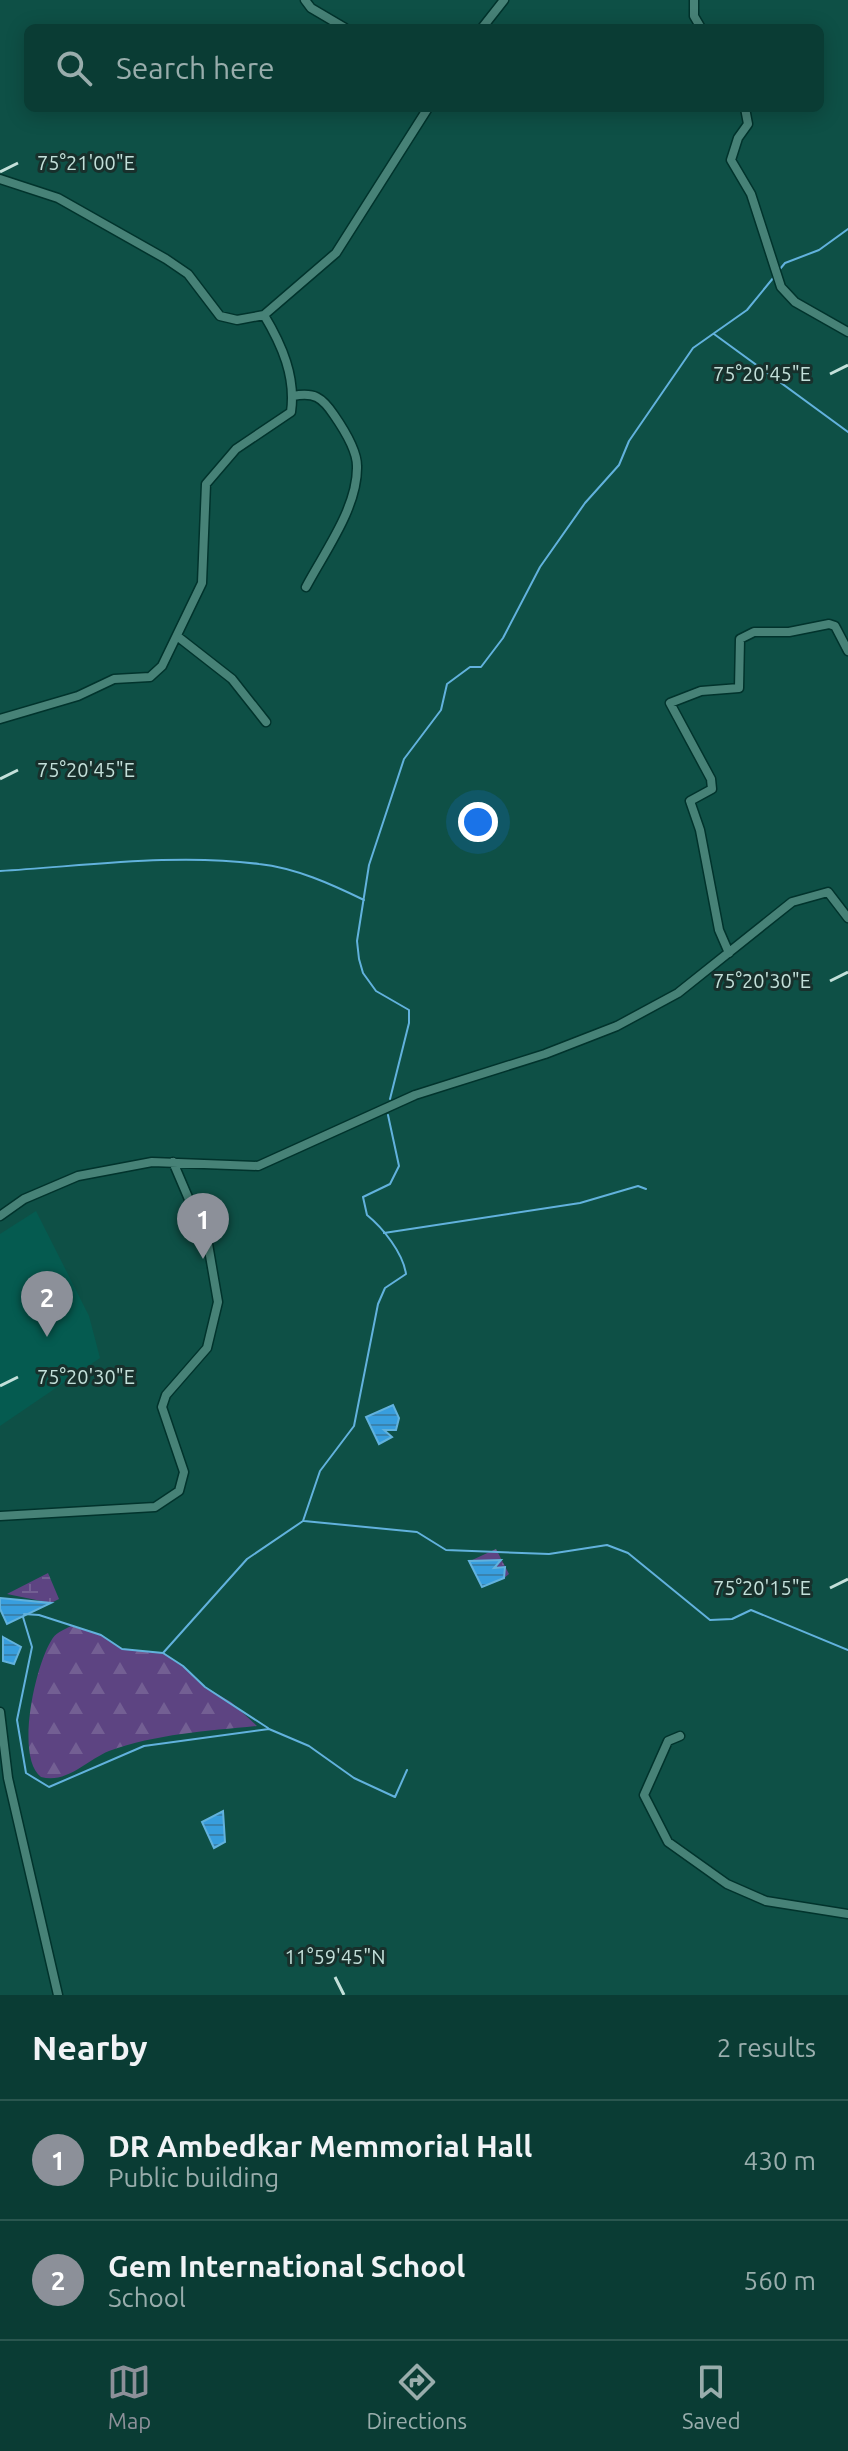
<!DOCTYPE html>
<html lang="en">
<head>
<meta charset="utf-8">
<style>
  :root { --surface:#0a3c34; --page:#13433c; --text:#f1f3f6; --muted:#99adac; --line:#2a564f; --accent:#8c9099 }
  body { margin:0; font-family:Ubuntu,sans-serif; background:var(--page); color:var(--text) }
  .you { position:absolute; left:478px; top:822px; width:28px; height:28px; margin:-20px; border:6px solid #fff; border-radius:50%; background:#1a73e8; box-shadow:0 0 0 12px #1a73e833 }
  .badge { display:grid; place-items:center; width:52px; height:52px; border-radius:50%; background:var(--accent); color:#fff; font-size:26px; font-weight:700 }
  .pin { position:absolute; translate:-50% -66px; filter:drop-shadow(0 2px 4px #0008) }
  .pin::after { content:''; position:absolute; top:42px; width:28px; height:24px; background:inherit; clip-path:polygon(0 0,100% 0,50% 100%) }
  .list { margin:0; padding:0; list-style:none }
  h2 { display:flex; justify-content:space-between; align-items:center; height:104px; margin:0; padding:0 32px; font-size:34px }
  h2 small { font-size:26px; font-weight:400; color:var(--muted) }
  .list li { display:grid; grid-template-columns:52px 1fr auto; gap:24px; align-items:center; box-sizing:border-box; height:120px; padding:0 32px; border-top:2px solid var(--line) }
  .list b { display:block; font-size:30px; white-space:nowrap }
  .list p { margin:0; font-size:26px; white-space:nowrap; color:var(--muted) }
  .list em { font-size:26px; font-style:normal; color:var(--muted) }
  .icon { flex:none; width:44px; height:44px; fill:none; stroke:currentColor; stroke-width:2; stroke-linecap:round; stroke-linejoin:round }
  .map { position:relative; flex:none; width:848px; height:1995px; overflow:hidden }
  .search { position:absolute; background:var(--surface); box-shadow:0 4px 20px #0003; left:24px; right:24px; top:24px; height:88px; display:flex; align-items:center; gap:20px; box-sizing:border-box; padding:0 28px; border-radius:12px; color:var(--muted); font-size:30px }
  .sheet { height:344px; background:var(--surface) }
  nav { display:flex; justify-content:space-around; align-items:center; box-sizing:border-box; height:112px; border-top:2px solid var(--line); background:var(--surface); font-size:22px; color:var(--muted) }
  nav a { display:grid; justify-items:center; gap:4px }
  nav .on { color:var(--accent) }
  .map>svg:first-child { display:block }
  .built { fill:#055b50 }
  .forest { fill:url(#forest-firs) }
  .wetland { fill:url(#wetland-marsh) }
  .water { fill:url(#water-rules); stroke:#62b2dd; stroke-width:2 }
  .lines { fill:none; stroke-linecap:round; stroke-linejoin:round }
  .stream { stroke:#62b2dd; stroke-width:2 }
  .minor-casing { stroke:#01332c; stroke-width:11 }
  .minor { stroke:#478277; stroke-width:8 }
  .ticks { fill:none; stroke:#c3e0da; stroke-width:3 }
  .ticks-label { font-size:20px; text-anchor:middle; fill:#c3e0da; stroke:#18302c; stroke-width:6; stroke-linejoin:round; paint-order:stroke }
</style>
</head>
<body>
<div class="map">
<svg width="848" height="1995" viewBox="0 0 848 1995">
  <defs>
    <pattern id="forest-firs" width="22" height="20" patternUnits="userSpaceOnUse" patternTransform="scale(2)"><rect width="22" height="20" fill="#5d4482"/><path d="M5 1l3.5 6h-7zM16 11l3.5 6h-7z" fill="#735f93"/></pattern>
    <pattern id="wetland-marsh" width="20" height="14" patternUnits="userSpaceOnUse" patternTransform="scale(2)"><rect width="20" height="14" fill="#5d4482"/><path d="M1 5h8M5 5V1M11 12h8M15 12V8" fill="none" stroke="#735f93"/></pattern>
    <pattern id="water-rules" width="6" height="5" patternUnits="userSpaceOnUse" patternTransform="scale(2)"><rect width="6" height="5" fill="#389ede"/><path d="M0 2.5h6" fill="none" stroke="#3983af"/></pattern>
  </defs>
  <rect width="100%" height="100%" fill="#0e5046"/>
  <path class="built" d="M36,1211l53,105 11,42 -100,68v-192z"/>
  <path class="forest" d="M71,1626l30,9 21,14 41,4 20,13 22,21 26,15 26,24c-49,5 -101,8 -148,25 -22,9 -42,33 -68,26 -26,-20 -6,-110 10,-136 4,-8 12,-11 20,-15z"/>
  <path class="wetland" d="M496,1549l13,25 -5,4v-11l-10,1 4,-8 -28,1z
    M48,1573l11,26 -8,4 -44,-9z"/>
  <path class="water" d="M393,1405l6,13 -3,12h-12l8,7 -13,7 -13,-27z
    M501,1560l-7,8 11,-1 -1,11 -22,9 -13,-26z
    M0,1598l51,5 -44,21 -7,-15z
    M3,1637l18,10 -7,17 -11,-3z
    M223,1811l2,31 -11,6 -12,-26z"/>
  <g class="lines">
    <path class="stream" d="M780,269l5,-6 34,-13 29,-21
      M714,334l134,98
      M0,871c85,-5 175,-18 259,-7 37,4 72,20 105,36
      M390,1099l19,-76v-13l-33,-19 -13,-18 -4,-14 -2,-18 12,-76 35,-106 37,-49 6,-26 23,-17h11l22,-29 37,-71 45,-64 34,-38 10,-24 64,-93 54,-38 27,-33
      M384,1233l196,-30 58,-17 8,3
      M304,1521l113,11 29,18 103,4 58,-9 21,8 82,67 22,-1 19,-9 97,40
      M24,1614l15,1 62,20 21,14 41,4 84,-94 56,-38 17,-50 34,-45 24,-122 7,-16 21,-14c-3,-21 -23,-46 -39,-59l-4,-18 27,-13 9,-18 -11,-51
      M23,1617l9,30 -15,73 9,53 23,14 95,-41 125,-17 40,17 45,32 41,19 12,-27
      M163,1653l20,13 22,21 63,41"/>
    <g class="minor-casing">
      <path id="minor" d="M305,0l6,8 34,20
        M694,0v16l7,12
        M482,28l22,-28
        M745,108l3,16 -10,14 -7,22 20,34 30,93 14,15 53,30
        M0,179l58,19 108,61 22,15 32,42 17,4 27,-5c18,30 32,62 27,97l-55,37 -30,35 -4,99 -40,83 -12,11 -36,2 -36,17 -78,23
        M264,315l72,-62 92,-145
        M293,396c21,-4 29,1 41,19 9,13 23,35 23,51 1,41 -32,85 -51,121
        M177,636l55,43 34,43
        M729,953l-10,-23 -19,-100 -10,-29 22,-12 -1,-10 -41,-76 31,-12 38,-3 1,-49 14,-7h35l40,-8 6,2 13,25
        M0,1216l24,-17 54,-23 74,-14 106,4 157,-71 130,-41 72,-28 61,-33 114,-91 36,-10 20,26
        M0,1516l155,-9 24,-16 5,-19 -22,-65 4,-12 41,-47 11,-46 -10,-58 -35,-82
        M0,1712l8,66 50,217
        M680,1736l-12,5 -24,54 24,47 59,42 39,17 82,13"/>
    </g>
    <use href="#minor" class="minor"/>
  </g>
  <path class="ticks" d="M0,172l18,-9M830,374l18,-9M0,779l18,-9M830,981l18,-9M0,1386l18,-9M830,1588l18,-9M335,1977l9,18"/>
  <g class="ticks-label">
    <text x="86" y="170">75°21'00"E</text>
    <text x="762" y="381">75°20'45"E</text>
    <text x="86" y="777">75°20'45"E</text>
    <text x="762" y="988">75°20'30"E</text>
    <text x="86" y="1384">75°20'30"E</text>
    <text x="762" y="1595">75°20'15"E</text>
    <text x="335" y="1964">11°59'45"N</text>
  </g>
</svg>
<div class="you"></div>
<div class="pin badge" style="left:203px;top:1259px">1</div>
<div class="pin badge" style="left:47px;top:1337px">2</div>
<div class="search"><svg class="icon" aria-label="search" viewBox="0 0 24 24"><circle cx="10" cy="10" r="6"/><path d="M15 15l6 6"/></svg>Search here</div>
</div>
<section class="sheet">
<h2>Nearby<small>2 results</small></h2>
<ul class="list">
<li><span class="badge">1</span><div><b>DR Ambedkar Memmorial Hall</b><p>Public building</p></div><em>430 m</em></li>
<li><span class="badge">2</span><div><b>Gem International School</b><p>School</p></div><em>560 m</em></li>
</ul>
</section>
<nav>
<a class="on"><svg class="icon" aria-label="map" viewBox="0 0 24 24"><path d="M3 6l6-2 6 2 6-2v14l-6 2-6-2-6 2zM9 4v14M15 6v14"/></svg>Map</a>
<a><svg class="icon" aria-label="directions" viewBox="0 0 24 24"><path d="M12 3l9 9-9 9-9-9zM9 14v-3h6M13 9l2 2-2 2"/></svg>Directions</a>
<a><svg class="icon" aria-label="saved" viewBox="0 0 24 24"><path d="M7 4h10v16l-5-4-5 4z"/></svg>Saved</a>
</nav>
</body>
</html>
